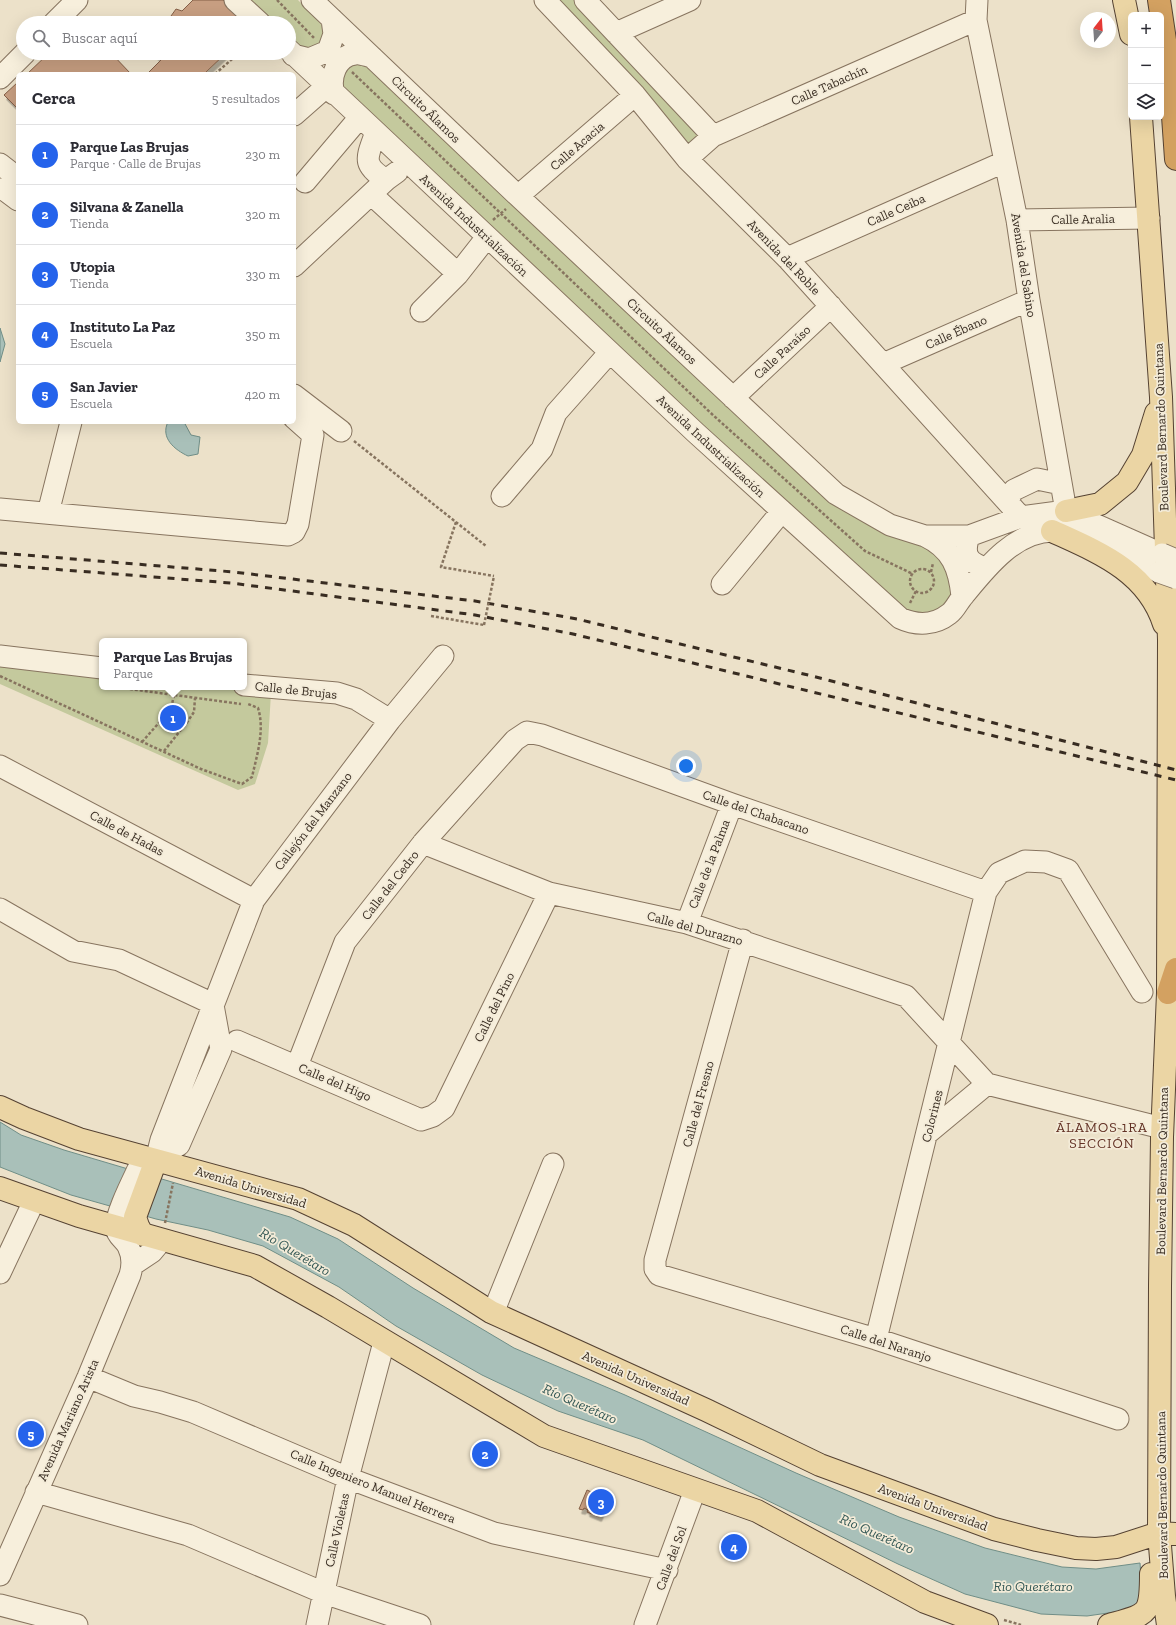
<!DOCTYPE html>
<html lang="es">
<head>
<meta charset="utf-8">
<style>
  :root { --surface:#fff; --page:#f7f7f7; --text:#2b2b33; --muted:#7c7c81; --line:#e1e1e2; --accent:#2563eb }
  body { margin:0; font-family:"Zilla Slab",serif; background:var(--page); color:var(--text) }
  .controls { position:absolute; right:12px; top:12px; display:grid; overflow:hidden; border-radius:6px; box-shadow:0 4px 16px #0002 }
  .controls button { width:36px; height:36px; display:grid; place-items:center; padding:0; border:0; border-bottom:1px solid var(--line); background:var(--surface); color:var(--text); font:20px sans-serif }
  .compass { position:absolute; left:1080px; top:12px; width:36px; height:36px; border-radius:50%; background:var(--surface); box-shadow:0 4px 16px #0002; rotate:17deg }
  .you { position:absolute; left:686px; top:766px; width:14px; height:14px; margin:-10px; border:3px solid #fff; border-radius:50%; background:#1a73e8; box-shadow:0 0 0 6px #1a73e833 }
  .badge { display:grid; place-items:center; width:26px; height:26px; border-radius:50%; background:var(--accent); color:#fff; font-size:13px; font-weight:700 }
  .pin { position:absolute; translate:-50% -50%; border:2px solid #fff; box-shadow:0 1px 4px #0006 }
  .popup { position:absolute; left:99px; top:638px; width:148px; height:52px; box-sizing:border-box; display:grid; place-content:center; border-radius:6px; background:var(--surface); filter:drop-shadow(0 1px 3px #0005); font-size:13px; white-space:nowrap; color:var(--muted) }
  .popup b { font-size:15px; color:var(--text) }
  .popup::after { content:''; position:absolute; left:50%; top:100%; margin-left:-8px; border:8px solid transparent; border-top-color:var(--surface) }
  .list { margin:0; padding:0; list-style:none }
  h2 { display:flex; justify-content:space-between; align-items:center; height:52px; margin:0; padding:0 16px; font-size:17px }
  h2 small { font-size:13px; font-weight:400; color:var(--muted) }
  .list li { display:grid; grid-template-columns:26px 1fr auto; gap:12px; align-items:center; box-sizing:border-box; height:60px; padding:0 16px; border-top:1px solid var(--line) }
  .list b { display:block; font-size:15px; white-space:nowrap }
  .list p { margin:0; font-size:13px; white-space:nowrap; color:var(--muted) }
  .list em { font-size:13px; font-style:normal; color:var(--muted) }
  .icon { flex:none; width:22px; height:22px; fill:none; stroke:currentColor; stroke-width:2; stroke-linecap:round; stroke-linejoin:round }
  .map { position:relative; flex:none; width:1176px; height:1625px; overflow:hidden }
  .search { position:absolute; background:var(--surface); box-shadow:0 4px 16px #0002; left:16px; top:16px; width:280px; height:44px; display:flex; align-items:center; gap:10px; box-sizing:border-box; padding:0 14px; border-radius:22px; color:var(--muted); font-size:15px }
  .panel { position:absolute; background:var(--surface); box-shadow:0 4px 16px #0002; left:16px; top:72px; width:280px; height:352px; border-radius:6px }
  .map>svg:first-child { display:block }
  .green { fill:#c4c99d }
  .water { fill:#a9c0b9; stroke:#708e87 }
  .building { fill:#c79e81; stroke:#845f46; filter:url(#shadow) }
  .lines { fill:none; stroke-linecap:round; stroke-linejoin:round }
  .minor-casing { stroke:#87745f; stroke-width:23 }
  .major-casing { stroke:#554232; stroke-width:24 }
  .highway-casing { stroke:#554232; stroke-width:24 }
  .path { stroke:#87745f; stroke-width:2.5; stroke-dasharray:3 2; stroke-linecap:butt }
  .minor { stroke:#f7efdc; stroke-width:21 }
  .major { stroke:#ebd5a4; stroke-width:22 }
  .highway { stroke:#d3a161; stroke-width:22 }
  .rail { stroke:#382c21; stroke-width:3; stroke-dasharray:7 7; stroke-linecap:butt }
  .minor-bridge-casing { stroke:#87745f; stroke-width:23; stroke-linecap:butt }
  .path-bridge { stroke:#87745f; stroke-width:2.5; stroke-dasharray:3 2; stroke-linecap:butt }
  .minor-bridge { stroke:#f7efdc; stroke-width:21 }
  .labels { text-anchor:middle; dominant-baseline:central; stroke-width:3.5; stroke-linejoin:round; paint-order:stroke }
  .street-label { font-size:13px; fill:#382c21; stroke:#f3ebd8 }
  .neighbourhood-label { font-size:14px; letter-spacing:1px; fill:#623124; stroke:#f3ebd8 }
  .water-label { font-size:14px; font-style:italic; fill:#325754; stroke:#f3ebd8 }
</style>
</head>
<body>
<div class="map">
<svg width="1176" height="1625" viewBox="0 0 1176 1625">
  <defs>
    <filter id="shadow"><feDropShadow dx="2.5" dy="4.5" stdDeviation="0" flood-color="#0004"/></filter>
  </defs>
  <rect width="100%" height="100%" fill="#ece1c9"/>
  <path class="green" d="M247,0h51l32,34 -6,14 -20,4 -15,-14v-15h-17z
    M545,0h40l128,136 -26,23z
    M364,62l465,437 108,47 20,39c-15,28 -16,31 -49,28l-230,-209 -341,-320 6,-19z
    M0,661l102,12v14h122l47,6 -3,50 -13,41 -17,6 -238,-106z"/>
  <path class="water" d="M0,328l5,16 -5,18z
    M168,422h16l7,13 9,2 -2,17 -10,2c-13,-6 -28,-18 -20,-34z
    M0,1122l21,13 43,15 226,67 48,22 75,49 101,60 111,47 171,78 103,44 86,31 77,19 34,2 44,-6 3,45 -56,8 -46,-2 -76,-20 -67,-30 -255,-124 -85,-29 -76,-36 -86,-49 -57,-39 -76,-41 -55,-16 -52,-11 -85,-24 -71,-28z"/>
  <path class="building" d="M193,0h30l22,23h-75l1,-7 5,-7 6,2z
    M49,53h62l20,21h-104z
    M153,53h73l-22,21h-57l14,-14z
    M18,82v27l-14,-14z
    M587,1490l20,9 -8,18 -12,-5 1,-2 -4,-2 -1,2 -4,-1z"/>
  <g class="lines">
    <g class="minor-casing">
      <path id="minor" d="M235,0l25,23
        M312,0l206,196 318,298 54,31 35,11h44l52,-19 45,-6
        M545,0l90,95 52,64 100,99 234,259
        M585,0l128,136
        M977,0l-1,20 41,200 12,80 37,211
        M54,23l23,-23
        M616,33l74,-33
        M289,50l407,383 204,185c17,8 35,7 49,-4 6,-4 10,-14 15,-19 22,-27 51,-64 89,-64 36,-1 74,25 106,41
        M293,55l16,4 19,-8 6,-17 -2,-15
        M0,78l25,-25
        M334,94c-5,-16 2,-38 21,-40 5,-1 12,2 17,3
        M294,115l33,-29
        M376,132c-9,26 -15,32 10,48l11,-8
        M687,159l26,-23 263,-116
        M0,164l18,14
        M305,182l55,-65
        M0,189l6,2 12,9
        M371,194l87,80
        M518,196l117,-101
        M1017,220l132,-2
        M787,258l217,-96
        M294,266l92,-86
        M421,311l37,-37 29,-37
        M883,364l146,-64
        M294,395l47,36
        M733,398l98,-92
        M502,496l40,-47 14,-36 54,-61
        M1007,500l7,-10 23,-11 24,5
        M0,509l288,26 6,-3 4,-8 15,-89 -19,-17
        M48,513l23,-91
        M1074,515l88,39
        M925,536c27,13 34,32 37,60
        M969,536c-6,18 -2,26 16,32
        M722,584l60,-73
        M0,656l102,12
        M244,685l93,8 19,6 34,21
        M0,766l254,134
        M423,843l126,50 138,30 219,73 81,88 175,44
        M0,909l73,42 46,9 94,44
        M687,923l45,-119
        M743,940l-88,320v9l4,6 217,64 242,80
        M237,1041l184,79 12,-4 11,-8 105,-215
        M297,1066l48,-124 78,-99 92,-103 12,-8 15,3 190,69 254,88
        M928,1133l59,-49
        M156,1160l5,-20 93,-240 136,-180 53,-64
        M149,1164l30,-19 42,-96 -8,-44
        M134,1264l18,-12 10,-12
        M0,1273l34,-72
        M493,1313l60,-149
        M876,1339l110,-447 13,-19 26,-12 21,1 22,8 74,122
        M88,1377l46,19 26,6 33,10 155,66 146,55 173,37
        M36,1492l152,43 136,58 96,32
        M0,1575l88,-198 42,-102c3,-10 3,-19 -2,-29 -4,-7 -11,-10 -12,-18 -1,-13 17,-48 23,-61
        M0,1605l77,20
        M317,1625l31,-147 36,-136
        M645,1625l50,-135"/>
    </g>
    <g class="major-casing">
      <path id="major" d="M1124,0l7,34
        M1141,117l20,280 8,243 -1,353 -6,144 -2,149 -1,247 5,63 4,29
        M1066,511l34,-7 27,-22 16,-27 13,-42
        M1052,531c46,21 95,40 112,93
        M0,1107l24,11 55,21 219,60 56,26 137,87 215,98 114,55 174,64 43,11 39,8 20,1 20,-2 43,-14 17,1
        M0,1188l79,28 176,50 73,41 216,129 213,75 168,91 62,23
        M143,1235l-5,-9 -3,-9 21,-57
        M1109,1625c39,-11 42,-9 42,-51"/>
    </g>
    <g class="highway-casing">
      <path id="highway" d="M1159,0l7,47 1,35 5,20 4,57
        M1168,993l8,-24"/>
    </g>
    <path class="path" d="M277,0l37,38
      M352,72l362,344 151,135 48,23
      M215,74l24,-21
      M493,220l13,-11
      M354,441l132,105
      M456,522l-15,45 53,9
      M910 581a12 12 0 1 1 24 0a12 12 0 1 1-24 0Z
      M931,572l2,-9
      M910,603l6,-12
      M431,616l53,9
      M0,676l201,93 41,15 10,-7c5,-22 13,-47 6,-69l-10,-4
      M115,687l126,17
      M174,695l-3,14 4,9 13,3 6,-9 1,-14
      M142,742l29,-33
      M164,751l24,-30
      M165,1223l8,-40
      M1004,1620l17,5"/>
    <use href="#minor" class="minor"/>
    <use href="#major" class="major"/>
    <use href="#highway" class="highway"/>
    <path class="rail" d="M0,553l234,19 241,29 102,18 235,57 364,94
      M0,565l231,18 244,32 98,19 603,146"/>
    <g class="minor-bridge-casing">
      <path id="minor-bridge" d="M1162,554l14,6
        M1159,572l17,6"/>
    </g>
    <path class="path-bridge" d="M484,625l10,-49"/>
    <use href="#minor-bridge" class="minor-bridge"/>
  </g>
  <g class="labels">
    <g class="street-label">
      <text transform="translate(829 85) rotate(-24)">Calle Tabachín</text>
      <text transform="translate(426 109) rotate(44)">Circuito Álamos</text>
      <text transform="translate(577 146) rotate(-41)">Calle Acacia</text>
      <text transform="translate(896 210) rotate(-24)">Calle Ceiba</text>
      <text transform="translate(1083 219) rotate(-1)">Calle Aralia</text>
      <text transform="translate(474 225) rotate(43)">Avenida Industrialización</text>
      <text transform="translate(784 257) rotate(46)">Avenida del Roble</text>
      <text transform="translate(1024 265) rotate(81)">Avenida del Sabino</text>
      <text transform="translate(662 331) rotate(43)">Circuito Álamos</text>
      <text transform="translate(956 332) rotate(-24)">Calle Ébano</text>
      <text transform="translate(782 352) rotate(-43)">Calle Paraíso</text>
      <text transform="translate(1161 427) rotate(-92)">Boulevard Bernardo Quintana</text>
      <text transform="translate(711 446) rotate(43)">Avenida Industrialización</text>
      <text transform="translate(296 690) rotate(6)">Calle de Brujas</text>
      <text transform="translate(756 812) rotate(19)">Calle del Chabacano</text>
      <text transform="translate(313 821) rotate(-53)">Callejón del Manzano</text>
      <text transform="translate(127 833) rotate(28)">Calle de Hadas</text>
      <text transform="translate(709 864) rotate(-69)">Calle de la Palma</text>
      <text transform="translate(390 885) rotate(-52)">Calle del Cedro</text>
      <text transform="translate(695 928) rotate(15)">Calle del Durazno</text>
      <text transform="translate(494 1007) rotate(-64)">Calle del Pino</text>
      <text transform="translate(335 1082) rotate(23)">Calle del Higo</text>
      <text transform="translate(698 1104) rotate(-75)">Calle del Fresno</text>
      <text transform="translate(932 1116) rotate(-76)">Colorines</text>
      <text transform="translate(1162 1171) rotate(-89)">Boulevard Bernardo Quintana</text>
      <text transform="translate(251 1187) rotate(17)">Avenida Universidad</text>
      <text transform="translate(886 1343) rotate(18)">Calle del Naranjo</text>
      <text transform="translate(636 1378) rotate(24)">Avenida Universidad</text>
      <text transform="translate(68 1420) rotate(-66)">Avenida Mariano Arista</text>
      <text transform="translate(373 1486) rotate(22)">Calle Ingeniero Manuel Herrera</text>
      <text transform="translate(1162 1495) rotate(-91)">Boulevard Bernardo Quintana</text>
      <text transform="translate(933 1507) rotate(20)">Avenida Universidad</text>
      <text transform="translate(337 1530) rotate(-78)">Calle Violetas</text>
      <text transform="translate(671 1558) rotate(-70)">Calle del Sol</text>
    </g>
    <g class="neighbourhood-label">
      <text x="1102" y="1127">ÁLAMOS 1RA<tspan x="1102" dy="16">SECCIÓN</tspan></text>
    </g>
    <g class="water-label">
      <text transform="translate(295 1252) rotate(31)">Río Querétaro</text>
      <text transform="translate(580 1404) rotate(24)">Río Querétaro</text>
      <text transform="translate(877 1534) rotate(24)">Río Querétaro</text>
      <text x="1033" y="1586">Rio Querétaro</text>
    </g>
  </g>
</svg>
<div class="controls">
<button>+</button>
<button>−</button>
<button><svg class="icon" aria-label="layers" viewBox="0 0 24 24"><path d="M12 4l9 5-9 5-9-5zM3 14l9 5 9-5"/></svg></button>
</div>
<svg class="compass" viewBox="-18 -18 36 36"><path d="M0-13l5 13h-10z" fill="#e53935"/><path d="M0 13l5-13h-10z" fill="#7c7c81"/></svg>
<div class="you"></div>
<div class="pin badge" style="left:173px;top:718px">1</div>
<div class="popup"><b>Parque Las Brujas</b>Parque</div>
<div class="pin badge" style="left:485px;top:1454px">2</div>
<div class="pin badge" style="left:601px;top:1502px">3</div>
<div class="pin badge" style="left:734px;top:1547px">4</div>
<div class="pin badge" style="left:31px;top:1434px">5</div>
<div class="search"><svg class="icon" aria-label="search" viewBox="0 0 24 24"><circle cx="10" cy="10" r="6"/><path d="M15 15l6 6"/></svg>Buscar aquí</div>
<section class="panel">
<h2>Cerca<small>5 resultados</small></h2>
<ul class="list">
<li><span class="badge">1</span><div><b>Parque Las Brujas</b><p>Parque · Calle de Brujas</p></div><em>230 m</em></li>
<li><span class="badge">2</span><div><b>Silvana &amp; Zanella</b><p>Tienda</p></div><em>320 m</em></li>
<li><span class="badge">3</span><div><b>Utopia</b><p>Tienda</p></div><em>330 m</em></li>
<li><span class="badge">4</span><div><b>Instituto La Paz</b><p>Escuela</p></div><em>350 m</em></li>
<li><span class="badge">5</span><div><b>San Javier</b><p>Escuela</p></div><em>420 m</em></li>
</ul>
</section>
</div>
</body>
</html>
